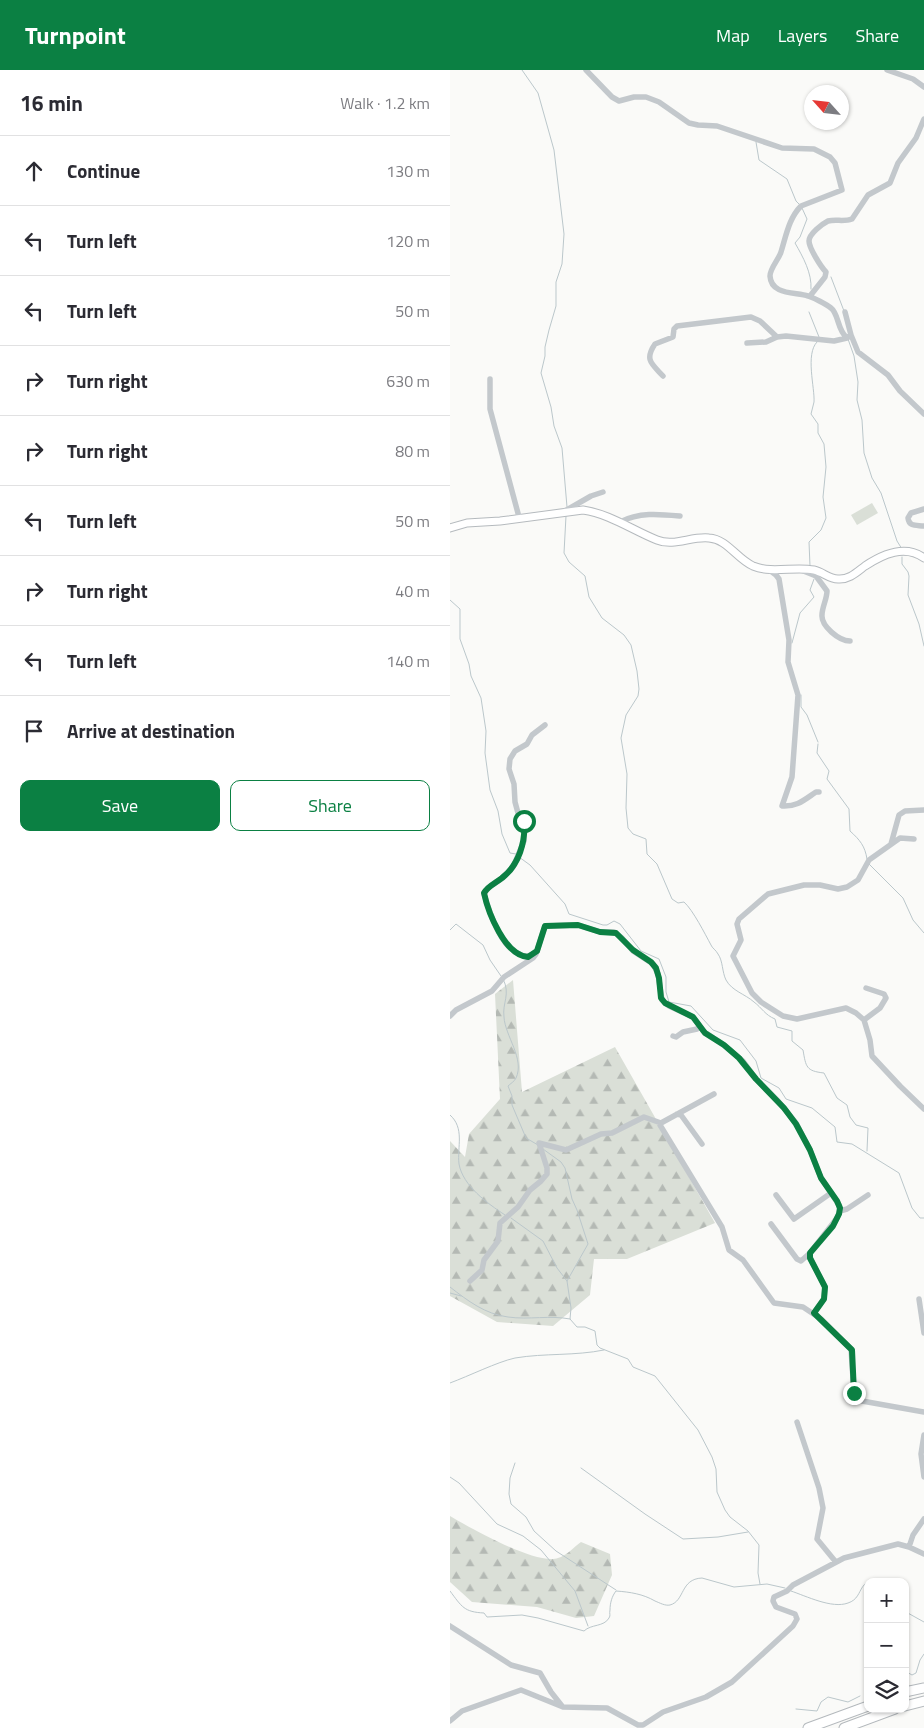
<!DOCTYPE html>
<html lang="en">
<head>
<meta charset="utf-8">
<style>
  :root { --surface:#fff; --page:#f7f7f7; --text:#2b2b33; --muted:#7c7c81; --line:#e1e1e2; --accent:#0b8043 }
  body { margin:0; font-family:"Titillium Web",sans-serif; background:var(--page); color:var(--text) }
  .controls { position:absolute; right:15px; bottom:15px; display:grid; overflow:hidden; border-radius:10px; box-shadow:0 1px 4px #0004 }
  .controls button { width:45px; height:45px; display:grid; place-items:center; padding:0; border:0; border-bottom:1px solid var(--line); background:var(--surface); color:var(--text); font:25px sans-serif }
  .compass { position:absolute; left:354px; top:15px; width:45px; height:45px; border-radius:50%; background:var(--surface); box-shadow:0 1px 4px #0004; rotate:297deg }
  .stop { position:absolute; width:15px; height:15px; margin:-11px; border:4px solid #0b8043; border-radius:50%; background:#fff }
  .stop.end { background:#0b8043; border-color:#fff; box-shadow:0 1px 5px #0008 }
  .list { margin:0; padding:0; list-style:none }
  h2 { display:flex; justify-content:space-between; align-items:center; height:65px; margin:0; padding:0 20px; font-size:21px }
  h2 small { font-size:16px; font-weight:400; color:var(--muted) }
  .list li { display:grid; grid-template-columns:32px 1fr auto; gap:15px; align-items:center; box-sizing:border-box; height:70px; padding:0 20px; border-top:1px solid var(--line) }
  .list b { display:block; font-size:19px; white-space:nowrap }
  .list em { font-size:16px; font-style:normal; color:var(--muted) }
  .actions { display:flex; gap:10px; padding:15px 20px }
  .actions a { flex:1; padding:11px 0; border:1px solid var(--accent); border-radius:10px; text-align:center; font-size:18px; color:var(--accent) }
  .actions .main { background:var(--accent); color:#fff }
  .icon { flex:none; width:28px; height:28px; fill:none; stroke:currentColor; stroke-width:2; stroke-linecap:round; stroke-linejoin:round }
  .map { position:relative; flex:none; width:474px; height:1658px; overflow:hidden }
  header { display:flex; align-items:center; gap:30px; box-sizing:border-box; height:70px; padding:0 25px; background:var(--accent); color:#fff }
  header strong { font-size:24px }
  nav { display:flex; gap:28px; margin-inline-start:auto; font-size:18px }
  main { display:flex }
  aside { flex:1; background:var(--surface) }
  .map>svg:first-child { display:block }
  .forest { fill:url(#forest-firs) }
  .park { fill:#dadfd7 }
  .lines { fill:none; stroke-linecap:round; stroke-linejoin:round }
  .stream { stroke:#bbc7cb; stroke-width:1 }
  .major-casing { stroke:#b5babe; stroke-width:9 }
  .highway-casing { stroke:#b4b9bd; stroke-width:11 }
  .minor { stroke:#c3c8cc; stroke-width:5.5 }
  .major { stroke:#fff; stroke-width:7 }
  .highway { stroke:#fff; stroke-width:9 }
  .route { stroke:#0b8043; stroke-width:6 }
</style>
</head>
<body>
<header>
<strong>Turnpoint</strong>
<nav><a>Map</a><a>Layers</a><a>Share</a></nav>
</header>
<main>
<aside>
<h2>16 min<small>Walk · 1.2 km</small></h2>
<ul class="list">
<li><svg class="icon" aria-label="ahead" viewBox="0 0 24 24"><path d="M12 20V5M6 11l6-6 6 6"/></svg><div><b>Continue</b></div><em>130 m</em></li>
<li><svg class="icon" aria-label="left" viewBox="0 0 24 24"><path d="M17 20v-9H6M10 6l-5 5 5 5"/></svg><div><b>Turn left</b></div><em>120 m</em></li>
<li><svg class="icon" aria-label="left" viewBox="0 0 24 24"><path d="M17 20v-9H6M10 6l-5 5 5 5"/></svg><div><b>Turn left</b></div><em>50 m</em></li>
<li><svg class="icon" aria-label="right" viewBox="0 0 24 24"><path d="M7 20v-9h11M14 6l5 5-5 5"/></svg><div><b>Turn right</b></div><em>630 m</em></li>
<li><svg class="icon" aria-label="right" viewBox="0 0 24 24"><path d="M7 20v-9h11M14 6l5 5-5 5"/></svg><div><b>Turn right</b></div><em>80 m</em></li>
<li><svg class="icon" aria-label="left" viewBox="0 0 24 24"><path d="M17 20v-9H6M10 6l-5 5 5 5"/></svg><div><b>Turn left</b></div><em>50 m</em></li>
<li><svg class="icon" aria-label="right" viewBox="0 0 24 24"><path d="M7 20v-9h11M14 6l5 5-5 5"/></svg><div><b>Turn right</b></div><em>40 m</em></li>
<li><svg class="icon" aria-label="left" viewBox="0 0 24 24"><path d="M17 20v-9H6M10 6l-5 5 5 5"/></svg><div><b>Turn left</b></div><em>140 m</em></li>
<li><svg class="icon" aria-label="arrive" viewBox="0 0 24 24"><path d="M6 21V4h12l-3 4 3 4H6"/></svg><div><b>Arrive at destination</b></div></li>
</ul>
<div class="actions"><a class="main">Save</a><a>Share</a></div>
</aside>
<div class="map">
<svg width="474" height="1658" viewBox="0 0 474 1658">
  <defs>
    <pattern id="forest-firs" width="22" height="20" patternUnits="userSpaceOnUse" patternTransform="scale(1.25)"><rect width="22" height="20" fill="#dadfd7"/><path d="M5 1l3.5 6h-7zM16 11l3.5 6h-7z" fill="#b4b9b4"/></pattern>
  </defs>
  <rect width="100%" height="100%" fill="#fafaf8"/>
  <path class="forest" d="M63,910l9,112 93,-45 100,176 -88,36h-33l-4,36 -37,31 -56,-4 -47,-26v-155l15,16 4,-23 31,-35 -5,-105z
    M0,1446c20,12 88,50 108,42 8,-2 16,-11 23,-16l29,12 2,21 -18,41 -18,2 -39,-11 -65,-5 -22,-20z"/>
  <path class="park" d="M422,433l6,10 -21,12 -6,-10z"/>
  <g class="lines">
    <path class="stream" d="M72,0l16,23 16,57 10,84 -2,30 -6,18v24l-7,24 -4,17v9l-4,17 10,34 3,19 8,22 5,59
      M306,72l3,18 28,19 9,22 4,4
      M352,138l5,11 -7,18 -5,6c8,14 17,30 16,46
      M381,207l13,34
      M359,242l10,25
      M398,269l6,17 4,26 -1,18 5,20 2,33 8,25 9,15 16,48 5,8
      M116,446l-2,37 5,9 16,14 4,21 13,21 22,17 7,10 6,26 2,18 -1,7 -12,19 -5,23 6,36 -1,34 2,20 5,6 13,5 1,15 10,10 15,35 6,4 6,-1c9,8 21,32 27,43 1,3 5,5 7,9 5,7 4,18 8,26 6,11 19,14 28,22 8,6 11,13 21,17l2,8 15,4v10l11,9c3,17 3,21 21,23l13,25 10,7 3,12 6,8 12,3 -1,23
      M452,487v7l6,8 1,4 -1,19 11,29 5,22
      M360,496l-1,-24 12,-12 5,-12 -3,-21 3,-30 -2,-23 -6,-11v-9l-7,-10c1,-4 2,-8 3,-12 1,-14 -9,-48 3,-60
      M0,530l10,9v30l9,25 2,12 10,22 5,33 -1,22 5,37 8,21 4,23 8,19 6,1
      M342,573l8,-30 14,-16 -4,-7 4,-11
      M351,625v12l6,8 11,27
      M368,674l-1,9 12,18 -2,8 22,30 1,22c10,9 15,15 17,28
      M69,787l11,8 35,39 4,10 34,11h4l7,-4 6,3 21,27 18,8 7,18v15l3,10 22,4 22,24 27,10 16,21 5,17 18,10 7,11 26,9 23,19 2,15 15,2 47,29 13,35 8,10h4
      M419,794l34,34 10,22 11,13
      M0,860l6,-6 27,21 7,15 11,16
      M53,909c8,15 -1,24 1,38 1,19 21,42 12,61 -1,3 -6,6 -8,8l4,10v9l14,33 12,7
      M0,1045c15,13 7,32 9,49 4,22 28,39 46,51
      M93,1079l18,13 4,6 7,31 5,11 11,34 -21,37 4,27 -1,11 7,8h8l10,4 2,14 3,3 28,11 5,8 22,9 43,54 14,27 4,12 1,23 8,18 5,7 18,14 11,14 -1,28 2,11
      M61,1148l32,23 14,27 10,13
      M0,1217c18,14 35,27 58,30 21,3 42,-2 62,2
      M0,1223l11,3
      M0,1313c19,-7 47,-21 65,-25 30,-5 60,-2 89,-8
      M65,1393l-5,15 -1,16 2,10 15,13 8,14 22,20 60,39
      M131,1398l64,46 38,25 35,-2 30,-5
      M0,1407l9,6 38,41 26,12 18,14 34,41 13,35
      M0,1521c12,16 14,21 34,22l3,4 35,-2 16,3 46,13c7,-7 20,-4 25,-13 2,-3 0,-4 1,-8 0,-7 2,-14 6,-19 14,1 27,3 39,10 5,2 10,5 15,4 15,-4 10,-26 32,-27l32,9 33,-3 18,4
      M341,1521c15,5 41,18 57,12 19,-6 5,-30 44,-21
      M455,1539l1,3 18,10
      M455,1601l7,4 4,-2 4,-13 4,-6
      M346,1639l21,2 4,-9 7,-5 20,5 12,-6"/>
    <g class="major-casing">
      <path id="major" d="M0,458l17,-5 33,-2 83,-11c27,4 49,20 74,30 17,7 34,-4 52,-2 18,1 28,21 44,28 20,8 41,0 61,4 9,2 15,9 24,9 11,1 19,-7 27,-13 18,-12 40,-22 59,-8"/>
    </g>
    <g class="highway-casing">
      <path id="highway" d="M455,1622l19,-4
        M455,1636l19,-5
        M358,1658l60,-22
        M394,1658l51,-19"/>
    </g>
    <path class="minor" d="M136,0l26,27 7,4 15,-4h12l13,5 30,21 9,2 19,1 65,22 32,1 16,8 5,6 7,27 -41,16c-12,12 -15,30 -20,46 -2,7 -11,16 -11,24 1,19 25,16 38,20 6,2 18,8 23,12 8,6 6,22 16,30l4,-3 7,17 30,23 12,16 24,23
      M437,0l26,9 11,8
      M360,226l15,-19 1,-5c-5,-5 -17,-24 -17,-31 0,-7 13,-17 19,-20 8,-2 16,1 24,-2l16,-24 22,-12 8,-20 18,-25 8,-19
      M395,242l6,23
      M297,273l19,-1 11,-5 9,-1 48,5 13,-3
      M213,306c-11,-12 -19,-16 -8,-32l18,-7 1,-8 3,-3 74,-9 9,4 17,16
      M40,309v30l29,108
      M474,439l-13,4 -3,5c1,9 8,7 16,8
      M115,441l26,-15 12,-4
      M170,452c19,-10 39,-8 60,-6
      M318,499l8,6 3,4 10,61 -1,22 10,33 -6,82 -10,29c15,1 22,-6 34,-14h3
      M351,500l15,6 11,15c0,8 -5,16 -5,24 -1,11 17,26 28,26
      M464,769l-14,-1 -31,22 -11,20 -11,7 -9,2 -18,-4h-16l-36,9 -29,25 -2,5 4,16 -8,16 19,37 9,9 22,14 14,3 49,-11 10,5 8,7 6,20 2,16 28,30 24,23
      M441,774l8,-29 6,-4 19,-1
      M83,884c-10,7 -26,-7 -31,-16 -8,-13 -14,-30 -18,-44l4,-6 13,-9 12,-12 11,-26v-18l-6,-10 -3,-11 -1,-18 -5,-15 1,-10 5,-8 12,-7 5,-9 13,-10
      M0,946l6,-6 36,-19 12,-14 29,-19 3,-4 9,-28 33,-1 22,7h14l8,6 11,13 20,13 5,10 4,26 7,6 24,11 10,14 21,14 19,16 13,18 22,22 18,22 14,27 11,28 18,27 1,6 -3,7 -27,35v5l15,29 -1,12 -10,14
      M414,950l16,-12 6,-10 -2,-4 -18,-6
      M223,966l3,1 7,-5 14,-3 2,-2
      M264,1024l-53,29 -1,2 62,102 7,23 14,10 31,43 29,4 18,12 30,30 3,44 2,5 6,3 62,11
      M227,1044l4,1 21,29
      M89,1073l27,7 35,-16 11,-1 32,-16 17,6
      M326,1125l18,24 37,-26
      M390,1141l7,-2 21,-14
      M321,1154l26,35 4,2 9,-8
      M20,1211l12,-11 2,-10 14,-19 2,-18 18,-16 12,-17 11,-9 6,-7v-6l-8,-25
      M469,1229l5,34
      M347,1352l22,66 4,20 -6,31 18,22
      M474,1365l-3,19 3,23
      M459,1477l4,-12 11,-16
      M0,1556l61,39 29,8 11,19 11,14
      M0,1651l12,-10 59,-21 42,17 44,1 31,17h5l20,-13 43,-15 26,-15 61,-56 4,-7 -2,-5 -19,-7 -3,-6 1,-4 13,-6 6,-6 51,-27 54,-14 11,3 15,7"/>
    <use href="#major" class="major"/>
    <use href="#highway" class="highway"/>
  </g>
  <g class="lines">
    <path class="route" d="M74,751c2,20 -5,44 -22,57 -6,5 -14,8 -18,15 4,19 21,63 44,64l9,-6 8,-25 33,-1 22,7 16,1 17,17 18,12 5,6 3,10 2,20 4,5 28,14 12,16 19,12 15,13 17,21 28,29 12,16 14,26 11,28 16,23 3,7 -1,6 -6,12 -23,27v5l15,29 -1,12 -10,14 38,37 2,43"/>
  </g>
</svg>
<div class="controls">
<button>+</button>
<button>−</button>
<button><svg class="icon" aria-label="layers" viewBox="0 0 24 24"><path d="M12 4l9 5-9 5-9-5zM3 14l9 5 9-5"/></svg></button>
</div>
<svg class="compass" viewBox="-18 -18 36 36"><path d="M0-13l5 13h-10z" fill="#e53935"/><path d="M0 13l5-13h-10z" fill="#7c7c81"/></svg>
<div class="stop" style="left:74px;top:751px"></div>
<div class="stop end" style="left:404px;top:1323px"></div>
</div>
</main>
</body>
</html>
